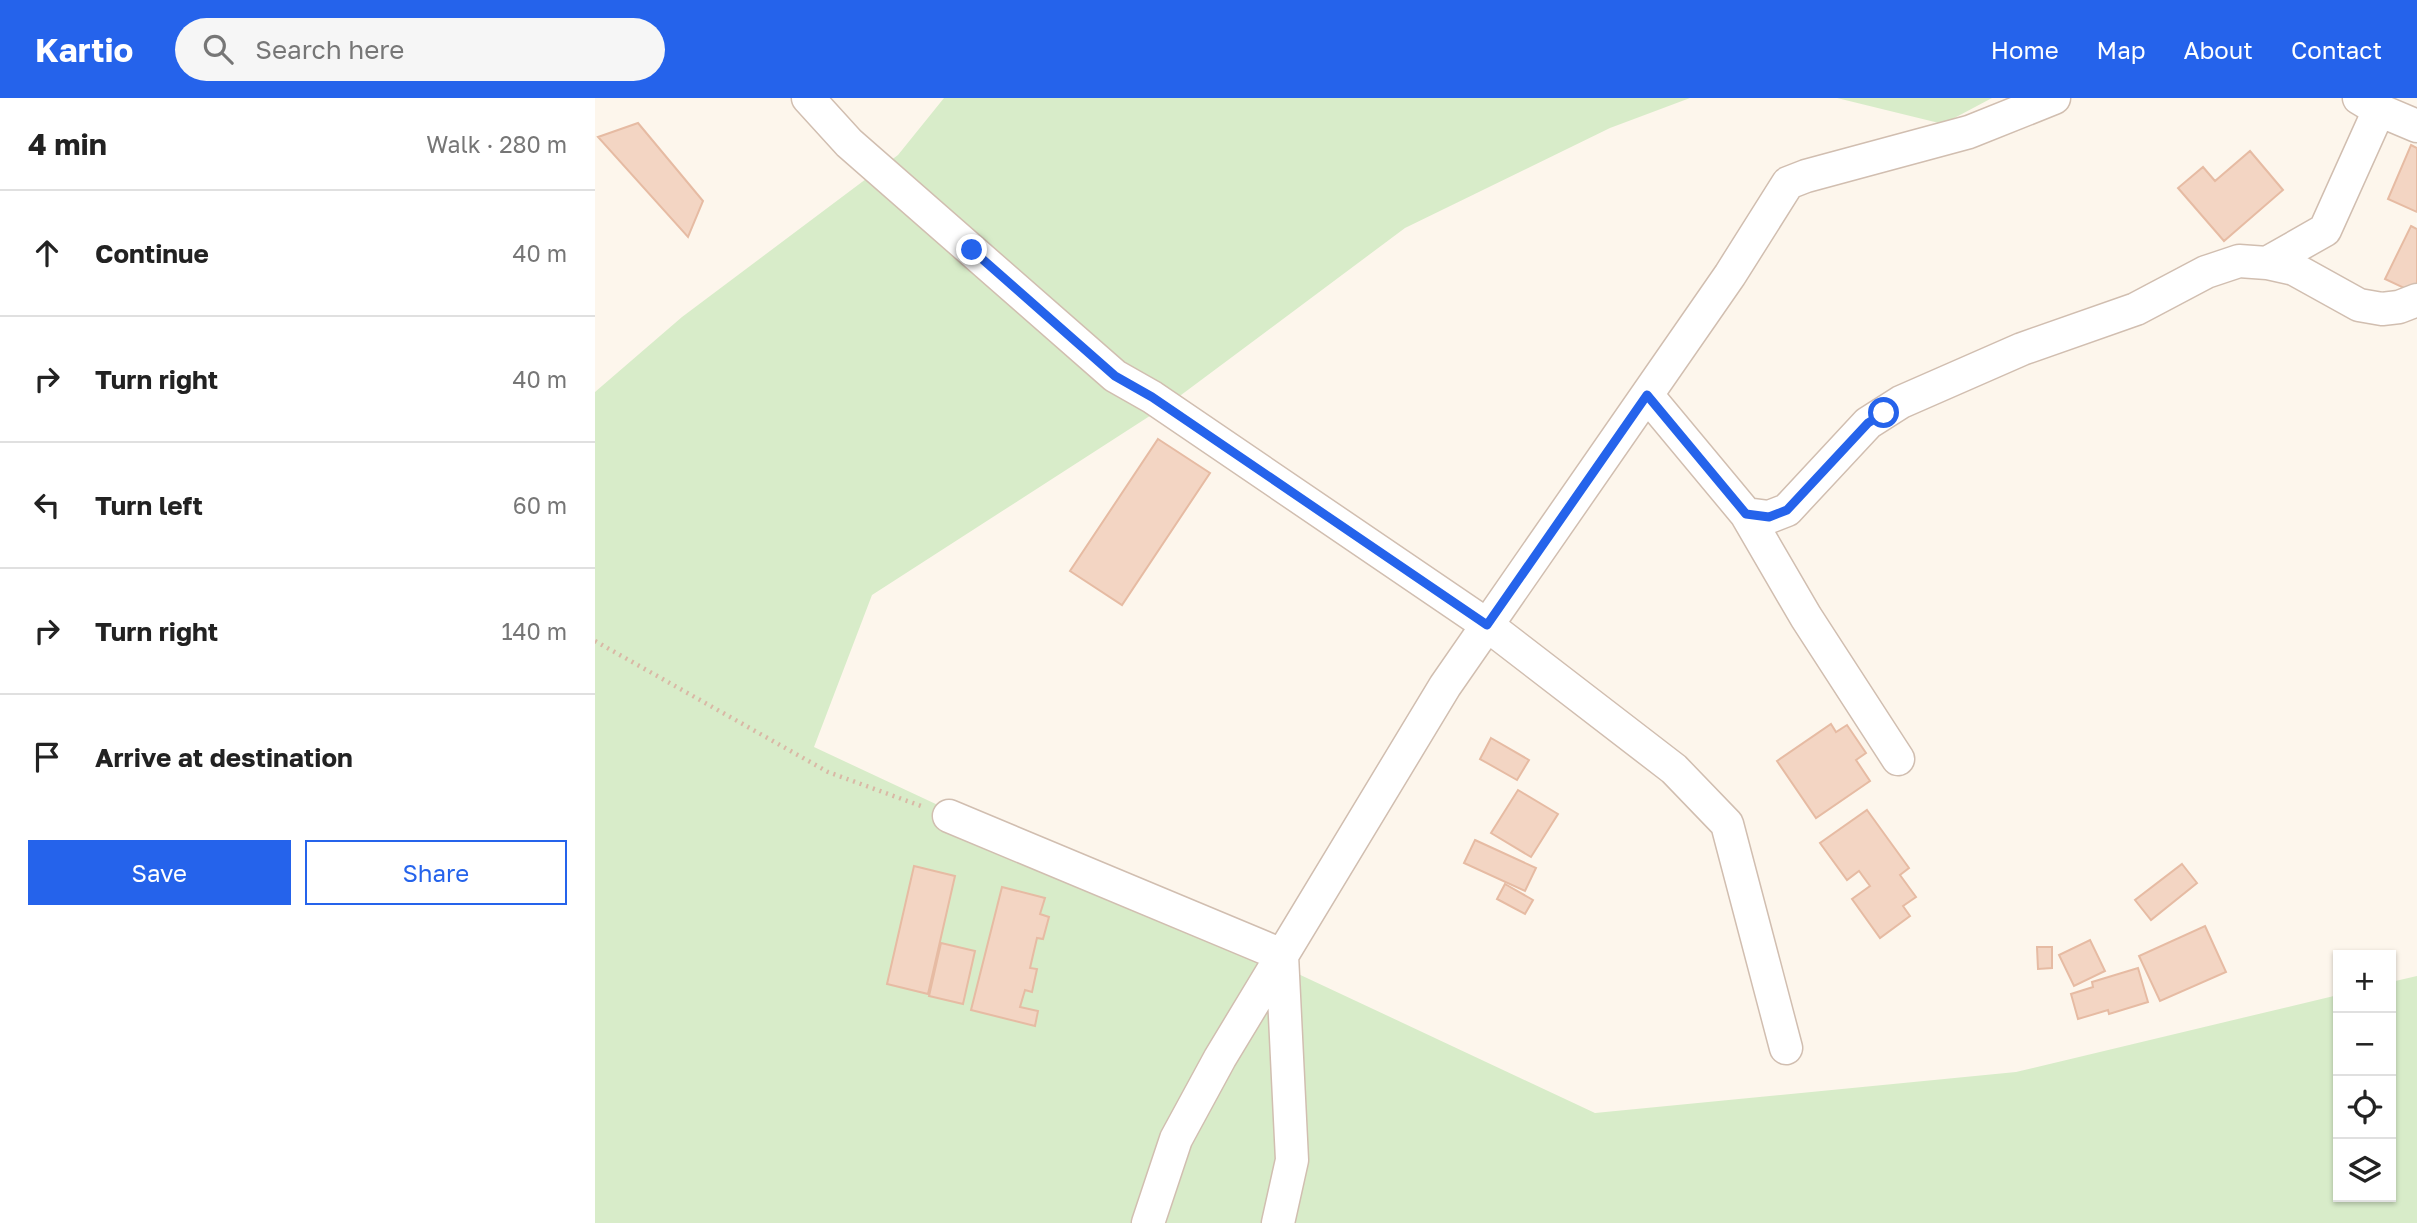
<!DOCTYPE html>
<html lang="en">
<head>
<meta charset="utf-8">
<style>
  :root { --surface:#fff; --page:#f6f6f6; --text:#222; --muted:#767676; --line:#e0e0e0; --accent:#2563eb }
  body { margin:0; font-family:"Golos Text",sans-serif; background:var(--page); color:var(--text) }
  .controls { position:absolute; right:21px; bottom:21px; display:grid; overflow:hidden; border-radius:0px; box-shadow:0 2px 5px #0004 }
  .controls button { width:63px; height:63px; display:grid; place-items:center; padding:0; border:0; border-bottom:2px solid var(--line); background:var(--surface); color:var(--text); font:35px sans-serif }
  .stop { position:absolute; width:21px; height:21px; margin:-16px; border:5px solid #2563eb; border-radius:50%; background:#fff }
  .stop.end { background:#2563eb; border-color:#fff; box-shadow:0 2px 7px #0008 }
  .list { margin:0; padding:0; list-style:none }
  h2 { display:flex; justify-content:space-between; align-items:center; height:91px; margin:0; padding:0 28px; font-size:30px }
  h2 small { font-size:23px; font-weight:400; color:var(--muted) }
  .list li { display:grid; grid-template-columns:46px 1fr auto; gap:21px; align-items:center; box-sizing:border-box; height:126px; padding:0 28px; border-top:2px solid var(--line) }
  .list b { display:block; font-size:26px; white-space:nowrap }
  .list em { font-size:23px; font-style:normal; color:var(--muted) }
  .actions { display:flex; gap:14px; padding:21px 28px }
  .actions a { flex:1; padding:16px 0; border:2px solid var(--accent); border-radius:0px; text-align:center; font-size:24px; color:var(--accent) }
  .actions .main { background:var(--accent); color:#fff }
  .icon { flex:none; width:38px; height:38px; fill:none; stroke:currentColor; stroke-width:2; stroke-linecap:round; stroke-linejoin:round }
  .map { position:relative; flex:none; width:1822px; height:1125px; overflow:hidden }
  header { display:flex; align-items:center; gap:42px; box-sizing:border-box; height:98px; padding:0 35px; background:var(--accent); color:#fff }
  header strong { font-size:33px }
  nav { display:flex; gap:38px; margin-inline-start:auto; font-size:24px }
  .search { width:490px; height:63px; background:var(--page); display:flex; align-items:center; gap:18px; box-sizing:border-box; padding:0 24px; border-radius:38px; color:var(--muted); font-size:26px }
  main { display:flex }
  aside { flex:1; background:var(--surface) }
  .map>svg:first-child { display:block }
  .green { fill:#d8ecc9 }
  .building { fill:#f3d5c3; stroke:#e6bba3; stroke-width:2 }
  .lines { fill:none; stroke-linecap:round; stroke-linejoin:round }
  .street-casing { stroke:#d1beb0; stroke-width:35 }
  .path { stroke:#d9b8a5; stroke-width:4.5; stroke-dasharray:2 5; stroke-linecap:butt }
  .street { stroke:#fff; stroke-width:32 }
  .route { stroke:#2563eb; stroke-width:9 }
</style>
</head>
<body>
<header>
<strong>Kartio</strong>
<div class="search"><svg class="icon" aria-label="search" viewBox="0 0 24 24"><circle cx="10" cy="10" r="6"/><path d="M15 15l6 6"/></svg>Search here</div>
<nav><a>Home</a><a>Map</a><a>About</a><a>Contact</a></nav>
</header>
<main>
<aside>
<h2>4 min<small>Walk · 280 m</small></h2>
<ul class="list">
<li><svg class="icon" aria-label="ahead" viewBox="0 0 24 24"><path d="M12 20V5M6 11l6-6 6 6"/></svg><div><b>Continue</b></div><em>40 m</em></li>
<li><svg class="icon" aria-label="right" viewBox="0 0 24 24"><path d="M7 20v-9h11M14 6l5 5-5 5"/></svg><div><b>Turn right</b></div><em>40 m</em></li>
<li><svg class="icon" aria-label="left" viewBox="0 0 24 24"><path d="M17 20v-9H6M10 6l-5 5 5 5"/></svg><div><b>Turn left</b></div><em>60 m</em></li>
<li><svg class="icon" aria-label="right" viewBox="0 0 24 24"><path d="M7 20v-9h11M14 6l5 5-5 5"/></svg><div><b>Turn right</b></div><em>140 m</em></li>
<li><svg class="icon" aria-label="arrive" viewBox="0 0 24 24"><path d="M6 21V4h12l-3 4 3 4H6"/></svg><div><b>Arrive at destination</b></div></li>
</ul>
<div class="actions"><a class="main">Save</a><a>Share</a></div>
</aside>
<div class="map">
<svg width="1822" height="1125" viewBox="0 0 1822 1125">
  <rect width="100%" height="100%" fill="#fdf6ec"/>
  <path class="green" d="M349,0h746l-80,30 -205,100 -232,173 -301,194 -58,152 781,366 421,-41 322,-77v202h53v-215l26,-6v247h-1822v-831l87,-75 216,-162z
    M1242,0h155l-49,26z"/>
  <path class="building" d="M43,25l65,78 -15,36 -90,-100z
    M1816,47l6,3v64l-29,-13z
    M1655,53l33,39 -59,51 -46,-53 25,-21 12,14z
    M1816,128l6,3v65l-32,-15z
    M563,341l52,34 -88,132 -52,-34z
    M1236,626l5,8 11,-7 19,28 -10,7 14,21 -54,37 -39,-57z
    M896,640l38,22 -12,20 -37,-21z
    M923,692l40,24 -27,43 -40,-24z
    M1272,712l42,58 -9,7 16,22 -13,9 7,10 -30,22 -28,-39 18,-13 -11,-15 -12,9 -27,-37z
    M880,742l61,28 -11,23 -61,-28z
    M1587,766l15,19 -46,37 -16,-20z
    M319,768l41,10 -27,118 -41,-10z
    M910,786l28,16 -8,14 -28,-15z
    M407,789l43,11 -5,16 9,3 -6,22 -6,-1 -7,30 7,1 -5,23 -7,-2 -5,17 18,4 -3,15 -64,-16z
    M1610,828l21,46 -66,29 -21,-45z
    M1495,842l15,31 -31,15 -15,-31z
    M346,845l34,8 -12,53 -34,-8z
    M1442,849h15v21l-14,1z
    M1543,870l10,34 -39,12 -1,-4 -30,9 -7,-25 22,-7 -1,-5z"/>
  <g class="lines">
    <g class="street-casing">
      <path id="street" d="M213,0l41,45 266,233 37,21 335,228 187,144 53,55 59,224
        M1764,0l20,12 38,16
        M1672,165l58,-33 54,-120
        M1052,297l99,119 23,3 18,-7 81,-87 33,-21 121,-53 114,-40 70,-37 33,-11 28,2 27,6 65,36 23,4 17,-2 18,-7
        M1151,416l60,103 92,142
        M354,718l333,139 10,205 -14,63
        M553,1125l28,-84 44,-81 225,-372 285,-411 58,-92 18,-7 163,-44 85,-34"/>
    </g>
    <path class="path" d="M0,543l233,131 93,34"/>
    <use href="#street" class="street"/>
  </g>
  <g class="lines">
    <path class="route" d="M377,152l143,126 37,21 335,228 160,-230 99,119 23,3 18,-7 81,-87 16,-10"/>
  </g>
</svg>
<div class="controls">
<button>+</button>
<button>−</button>
<button><svg class="icon" aria-label="locate" viewBox="0 0 24 24"><circle cx="12" cy="12" r="6"/><path d="M12 2v4M12 18v4M2 12h4M18 12h4"/></svg></button>
<button><svg class="icon" aria-label="layers" viewBox="0 0 24 24"><path d="M12 4l9 5-9 5-9-5zM3 14l9 5 9-5"/></svg></button>
</div>
<div class="stop" style="left:1289px;top:315px"></div>
<div class="stop end" style="left:377px;top:152px"></div>
</div>
</main>
</body>
</html>
